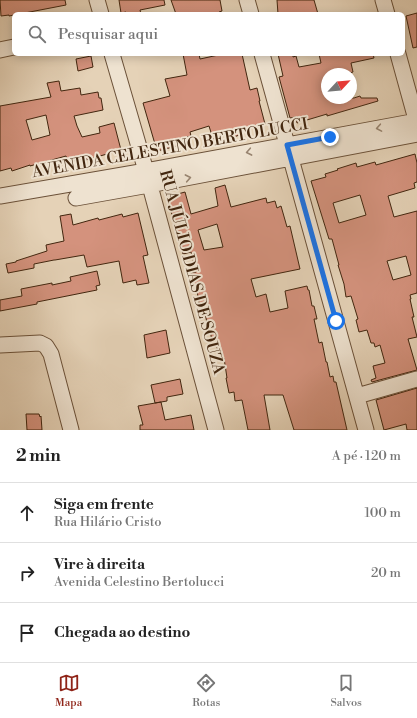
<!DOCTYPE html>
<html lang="pt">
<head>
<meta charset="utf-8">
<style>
  :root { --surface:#fff; --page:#f2f2f2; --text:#222; --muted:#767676; --line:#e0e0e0; --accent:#8f2418 }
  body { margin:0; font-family:"Libre Bodoni",serif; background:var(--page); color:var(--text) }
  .compass { position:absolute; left:321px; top:68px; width:36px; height:36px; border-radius:50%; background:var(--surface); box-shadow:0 2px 10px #0003; rotate:64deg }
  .stop { position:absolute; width:12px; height:12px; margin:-9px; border:3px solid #1a73e8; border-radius:50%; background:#fff }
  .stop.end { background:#1a73e8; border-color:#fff; box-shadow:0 1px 4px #0008 }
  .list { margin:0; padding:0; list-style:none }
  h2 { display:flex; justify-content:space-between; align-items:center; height:52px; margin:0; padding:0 16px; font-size:17px }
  h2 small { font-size:13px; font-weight:400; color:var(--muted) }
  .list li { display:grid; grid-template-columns:26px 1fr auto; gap:12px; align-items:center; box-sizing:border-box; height:60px; padding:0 16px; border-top:1px solid var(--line) }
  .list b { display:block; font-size:15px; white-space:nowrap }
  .list p { margin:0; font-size:13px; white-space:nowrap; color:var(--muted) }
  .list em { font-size:13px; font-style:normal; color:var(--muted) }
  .icon { flex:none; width:22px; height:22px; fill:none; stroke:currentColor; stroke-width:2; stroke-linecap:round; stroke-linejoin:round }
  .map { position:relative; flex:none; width:417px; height:430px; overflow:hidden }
  .search { position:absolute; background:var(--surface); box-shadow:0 2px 10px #0003; left:12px; right:12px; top:12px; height:44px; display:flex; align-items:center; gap:10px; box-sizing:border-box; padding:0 14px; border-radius:6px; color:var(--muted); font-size:15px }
  .sheet { height:232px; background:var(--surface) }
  nav { display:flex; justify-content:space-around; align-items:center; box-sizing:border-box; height:56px; border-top:1px solid var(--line); background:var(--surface); font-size:11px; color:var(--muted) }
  nav a { display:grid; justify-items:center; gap:2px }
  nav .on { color:var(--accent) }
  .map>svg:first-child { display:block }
  .building { fill:#d4927d; stroke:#42260f; fill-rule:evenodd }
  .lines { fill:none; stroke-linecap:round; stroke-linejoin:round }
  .minor-casing { stroke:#6b5139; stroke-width:17 }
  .minor { stroke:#eee2d0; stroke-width:15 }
  .oneway { stroke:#988470 }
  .route { stroke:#1a73e8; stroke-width:5 }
  .labels { text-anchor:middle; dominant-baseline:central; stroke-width:4; stroke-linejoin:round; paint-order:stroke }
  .street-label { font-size:16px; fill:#42260f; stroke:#eee2d0 }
</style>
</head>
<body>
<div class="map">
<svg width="417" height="430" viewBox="0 0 417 430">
  <rect width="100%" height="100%" fill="#e5d2b7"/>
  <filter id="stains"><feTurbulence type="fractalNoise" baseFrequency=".005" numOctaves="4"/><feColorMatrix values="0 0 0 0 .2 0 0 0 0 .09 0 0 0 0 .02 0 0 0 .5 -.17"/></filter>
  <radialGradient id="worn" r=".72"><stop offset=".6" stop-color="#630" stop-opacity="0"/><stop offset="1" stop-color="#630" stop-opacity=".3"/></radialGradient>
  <path class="building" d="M0,0h65l1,5 -57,11v-1l-8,1z
    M119,0h45l1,5 -25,5 1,4h-15v-2l-5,1z
    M171,0h49l2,11 -3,1 1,2h-44z
    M277,0h37l4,14h-40z
    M417,13v34l-4,1 -7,-32z
    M183,54h16l1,5 23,-5h19l8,36 7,-2 3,13h-1l6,23 -18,5v2l-5,2v1l-8,3 -1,-1h-3l-1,-2 -16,5 -4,-13 -19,6 1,4 -4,1 2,6 -32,8 -14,-48 27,-7 -5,-17 22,-4z
    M278,54h15v3l3,-1 3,11 22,-4 -2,-9h54l1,4 -23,5 2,9 -3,1v1h-23v24h27l6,-2 1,2h16l1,3 -51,15v-2l-30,9 -1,-6 -6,1 -11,-41 4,-1z
    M91,56l2,11 -15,4 -2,-12z
    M59,81l2,10 19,-3 1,7 17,-3 1,6h2l2,12 -29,6 3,10 5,11 18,-4 -1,-6 15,-4 7,27 -35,10v-3l-18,6 -2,-7 -36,10v-1l-18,6 -1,-3 -11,3v-65l51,-9 -4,-14zM46,115l4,20 -18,5 -6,-20z
    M415,154l2,9v19l-3,1 1,5 -27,8 6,21 23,-6v82l-7,2 1,4h-1l4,18h-2l5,20 -9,2 9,31 -45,12 -1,-2 5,-2 -3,-12 12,-3 -5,-18 -5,2 -1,-4h-3l-4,-13 -8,2 -3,-12 2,-1 -7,-23 -5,1 -2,-13 -6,-19h1l-7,-26h-3l-18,-58 15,-4 -1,-3 13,-4 -1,-1 19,-6 1,4 18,-5 1,3zM360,195l6,20 -27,8 -6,-20zM406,256l5,19 -18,5 -6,-19z
    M225,185l6,22 35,-9 1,5 8,-2 2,7 4,-2 6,21 3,-1 10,43 -49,10 5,18 10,-3 4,18 18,-4 -3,-17 22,-5 1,4h1l3,16h2l3,13h-3l5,24 3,-1 4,20h1l3,15 3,-1 1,6h2l11,48h-53l-11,-35h-19l6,35h-22l-6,-30 -7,1 -1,-9 -5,1 -3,-15h1l-3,-20 -5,1 -3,-18 -4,1 -3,-20 -2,1 -2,-10 -4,1 -5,-29h-3l-2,-12 5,-1 -5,-20 -8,2 -16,-57 18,-5 6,22 27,-8 -3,-18zM217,224l6,23 -19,3 -6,-20z
    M138,213l10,42 -5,1 6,27 -12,2 -1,-5 -13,3 -4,-22 -32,6 -3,-12 -29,5h-1l-20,4v4l-26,5 -2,-9 10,-2v-1l31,-10 -1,-6 18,-4 -4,-25 11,-2 2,11 25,-7 1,2 23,-6 1,3z
    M97,271l3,14 -4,1 1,4 -60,12v2l-37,7v-11l22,-4 -1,-7 31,-6v2l19,-4 -1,-4z
    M166,330l4,23 -23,5 -3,-23z
    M180,379l3,15 -16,3v4l-12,2 -4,-18z
    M417,388v42h-10l-1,-6 -22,6 -8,-30z
    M161,402l4,18 26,-5 3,15h-54v-5h3l-5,-19z
    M26,414h13l1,3 1,-1 1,14h-15z"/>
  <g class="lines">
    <g class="minor-casing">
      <path id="minor" d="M97,0l4,14
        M247,0l4,14
        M383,0l4,14
        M0,50l14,-3
        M112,54l34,117 70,259
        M262,54l104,376
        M398,54l19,69
        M0,196l146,-25 271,-50
        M76,198l73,-13 268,-51
        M0,345l40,-2 6,3 5,8 20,76
        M357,396l60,-17"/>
    </g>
    <use href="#minor" class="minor"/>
  </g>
  <defs><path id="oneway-chevron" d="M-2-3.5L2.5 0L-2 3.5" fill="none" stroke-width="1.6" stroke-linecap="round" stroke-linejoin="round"/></defs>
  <g class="oneway">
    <use href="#oneway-chevron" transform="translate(379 128) rotate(170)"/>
    <use href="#oneway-chevron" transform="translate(249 152) rotate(169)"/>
    <use href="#oneway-chevron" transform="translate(188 178) rotate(-11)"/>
  </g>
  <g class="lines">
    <path class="route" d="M330,137l-43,8 49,176"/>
  </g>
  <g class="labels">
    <g class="street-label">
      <text transform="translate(170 148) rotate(-10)">AVENIDA CELESTINO BERTOLUCCI</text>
      <text transform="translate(192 272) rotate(75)">RUA JÚLIO DIAS DE SOUZA</text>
    </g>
  </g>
  <rect width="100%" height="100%" filter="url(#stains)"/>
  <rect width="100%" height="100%" fill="url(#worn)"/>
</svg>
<svg class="compass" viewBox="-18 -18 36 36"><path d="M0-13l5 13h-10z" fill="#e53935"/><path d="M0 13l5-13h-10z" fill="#767676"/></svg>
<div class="stop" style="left:336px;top:321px"></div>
<div class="stop end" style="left:330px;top:137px"></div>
<div class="search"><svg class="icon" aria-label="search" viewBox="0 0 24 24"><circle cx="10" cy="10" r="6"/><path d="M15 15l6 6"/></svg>Pesquisar aqui</div>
</div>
<section class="sheet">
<h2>2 min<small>A pé · 120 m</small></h2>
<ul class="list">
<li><svg class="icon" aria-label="ahead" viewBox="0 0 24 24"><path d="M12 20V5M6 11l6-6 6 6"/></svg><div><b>Siga em frente</b><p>Rua Hilário Cristo</p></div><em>100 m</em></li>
<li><svg class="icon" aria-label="right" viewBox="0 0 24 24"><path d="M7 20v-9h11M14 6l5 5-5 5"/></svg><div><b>Vire à direita</b><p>Avenida Celestino Bertolucci</p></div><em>20 m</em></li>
<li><svg class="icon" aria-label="arrive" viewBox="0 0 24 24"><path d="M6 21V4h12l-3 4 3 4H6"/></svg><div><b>Chegada ao destino</b></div></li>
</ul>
</section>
<nav>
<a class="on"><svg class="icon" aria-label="map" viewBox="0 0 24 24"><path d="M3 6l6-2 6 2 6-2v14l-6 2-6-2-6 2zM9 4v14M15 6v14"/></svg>Mapa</a>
<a><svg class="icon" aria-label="directions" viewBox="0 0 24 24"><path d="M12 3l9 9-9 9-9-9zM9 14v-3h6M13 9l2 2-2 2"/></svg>Rotas</a>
<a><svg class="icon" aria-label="saved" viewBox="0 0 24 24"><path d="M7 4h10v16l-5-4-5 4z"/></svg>Salvos</a>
</nav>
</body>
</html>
